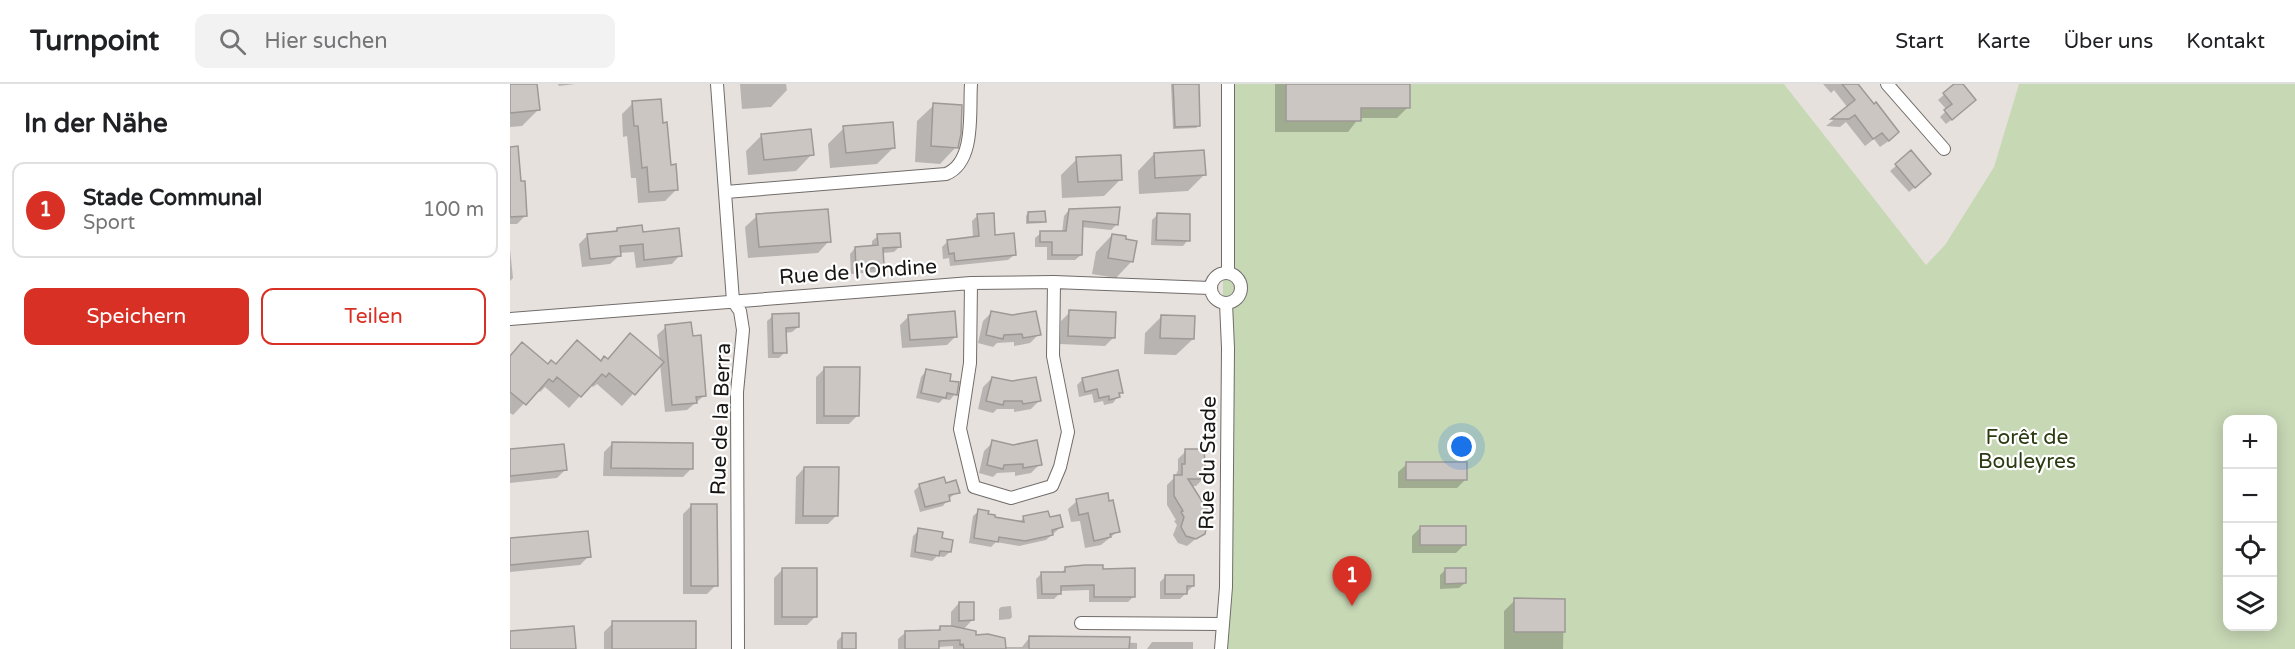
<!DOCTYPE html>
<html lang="de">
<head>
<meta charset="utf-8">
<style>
  :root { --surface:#fff; --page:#f2f2f2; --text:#202124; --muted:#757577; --line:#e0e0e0; --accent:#d93025 }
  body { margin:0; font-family:"Varela Round",sans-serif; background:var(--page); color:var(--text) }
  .controls { position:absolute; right:18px; bottom:18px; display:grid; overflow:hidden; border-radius:12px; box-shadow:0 3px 15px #0003 }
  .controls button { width:54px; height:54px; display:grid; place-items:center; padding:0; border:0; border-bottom:2px solid var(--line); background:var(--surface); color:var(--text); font:30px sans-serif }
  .you { position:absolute; left:952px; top:363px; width:21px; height:21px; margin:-15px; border:4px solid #fff; border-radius:50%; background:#1a73e8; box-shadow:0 0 0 9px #1a73e833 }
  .badge { display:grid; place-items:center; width:39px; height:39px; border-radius:50%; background:var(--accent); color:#fff; font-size:20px; font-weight:700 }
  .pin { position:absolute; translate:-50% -50px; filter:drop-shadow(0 2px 3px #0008) }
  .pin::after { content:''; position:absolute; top:32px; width:21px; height:18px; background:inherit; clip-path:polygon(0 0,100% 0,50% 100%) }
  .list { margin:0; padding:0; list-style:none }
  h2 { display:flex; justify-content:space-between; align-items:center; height:78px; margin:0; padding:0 24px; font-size:26px }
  h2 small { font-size:20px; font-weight:400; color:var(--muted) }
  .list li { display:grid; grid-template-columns:39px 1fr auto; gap:18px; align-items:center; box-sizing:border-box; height:96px; margin:0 12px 12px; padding:0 12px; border:2px solid var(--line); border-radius:12px }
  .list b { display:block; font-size:22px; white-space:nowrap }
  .list p { margin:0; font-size:20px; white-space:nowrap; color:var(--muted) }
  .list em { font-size:20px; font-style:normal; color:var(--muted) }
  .actions { display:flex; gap:12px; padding:18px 24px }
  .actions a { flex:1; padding:14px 0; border:2px solid var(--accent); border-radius:12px; text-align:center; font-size:21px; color:var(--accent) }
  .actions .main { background:var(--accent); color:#fff }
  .icon { flex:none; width:33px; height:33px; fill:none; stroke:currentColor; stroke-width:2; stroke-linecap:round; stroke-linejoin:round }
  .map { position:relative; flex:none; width:1785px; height:565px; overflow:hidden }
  header { display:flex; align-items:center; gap:36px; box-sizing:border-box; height:84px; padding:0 30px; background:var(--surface); border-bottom:2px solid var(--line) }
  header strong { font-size:28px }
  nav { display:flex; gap:33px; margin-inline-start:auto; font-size:21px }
  .search { width:420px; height:54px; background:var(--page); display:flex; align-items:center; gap:15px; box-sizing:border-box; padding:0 21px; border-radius:12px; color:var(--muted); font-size:22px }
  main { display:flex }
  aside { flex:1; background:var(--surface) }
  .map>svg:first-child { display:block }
  .green { fill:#c7d8b5; fill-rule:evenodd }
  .shadow { fill:#0003 }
  .building { fill:#cbc6c2; stroke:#9e9996; stroke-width:1.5 }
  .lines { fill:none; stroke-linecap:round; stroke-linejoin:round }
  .street-casing { stroke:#706c69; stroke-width:14 }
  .street { stroke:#fff; stroke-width:12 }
  .labels { text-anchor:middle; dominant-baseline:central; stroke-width:4.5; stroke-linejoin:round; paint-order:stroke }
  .street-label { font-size:21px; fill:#181615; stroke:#fff }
  .park-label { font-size:21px; fill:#2a3b11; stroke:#fff }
</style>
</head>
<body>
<header>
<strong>Turnpoint</strong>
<div class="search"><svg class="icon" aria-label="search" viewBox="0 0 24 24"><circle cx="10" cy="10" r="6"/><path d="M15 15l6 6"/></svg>Hier suchen</div>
<nav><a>Start</a><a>Karte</a><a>Über uns</a><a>Kontakt</a></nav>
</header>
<main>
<aside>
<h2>In der Nähe<small></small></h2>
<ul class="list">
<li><span class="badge">1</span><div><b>Stade Communal</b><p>Sport</p></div><em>100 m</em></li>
</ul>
<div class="actions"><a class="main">Speichern</a><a>Teilen</a></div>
</aside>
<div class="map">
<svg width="1785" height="565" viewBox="0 0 1785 565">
  <rect width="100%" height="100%" fill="#e7e1de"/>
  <path class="green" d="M715,0h559l142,181 19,-20 49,-78 25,-83h276v565h-1076zM1718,336h44v206h-44z"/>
  <path class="shadow" d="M0,0h26l2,26 -16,16 -12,1z
    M48,0h17l-16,2z
    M230,0h46l1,6 -16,17 -29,2z
    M661,0h26l2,41 -3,3 -23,1z
    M765,0h133v23l-11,11h-38l-11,14h-73z
    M1313,0h36l-2,1 33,55 -10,7 -6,-8 -9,7 -19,-24 -6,5 -14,-1 22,-18 -14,-18 -3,3z
    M1446,0h5l8,22 -23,18 -6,-7 7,-7 -9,-10z
    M123,19l36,63 8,23 -12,12 -27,2 -2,-25h-5l-4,-42 -4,1 -1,-23z
    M424,21l22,42 -16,17 -25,-2 2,-41z
    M334,44l50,19 -17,17 -47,4 -2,-24z
    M252,51l50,19 -16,17 -48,4 -2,-24z
    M1401,69l13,26 -15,13 -19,-21z
    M0,70l9,29 7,32 -9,9h-7z
    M644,70l50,21 -16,16 -49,3 -1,-23z
    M567,75l44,20 -17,17 -42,2 -1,-23z
    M559,126l48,14 -6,6 -30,-3v28l-6,5h-28v-13h-12v-9l6,-5h21l2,-17z
    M518,129l16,8 -2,2 -16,1v-8z
    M468,131l16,21 20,19 -6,5 -58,6 -1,-8 -6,1 -1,-12 6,-6 25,-3 -1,-17z
    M647,131l31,25 -5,6 -32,-1 1,-25z
    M247,132l72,25 -11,12 -70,5 -3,-31z
    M107,145l25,4 38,22 -8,9 -36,4 -2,-16 -15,1v3l-9,8 -28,3 -3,-23 9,-9 25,-2z
    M602,151l20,26 -16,17 -24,-4 4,-22z
    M368,152l21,11 -5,5 -12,1 1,14 -6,5 -26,2 -1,-20 5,-6 17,-1v-6z
    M0,165l3,29 -3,3z
    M482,228l47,22 -9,9 -16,3v-4l-17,1 -4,4 -15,-4 5,-22z
    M560,228l44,25 -9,9 -45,-2 1,-23z
    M263,232l25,11 -6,5 -7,1v19l-6,6h-11l-1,-37z
    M399,232l47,20 -9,9 -45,3 -2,-23z
    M651,233l32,22 -17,16 -32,-1 1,-21z
    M156,243l39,68 -18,15 -22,2 -5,-48 -38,42 -25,-22 -4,3 -3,-2 -21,23 -24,-21 -5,5 -3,-2 -24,25 -3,-2v-56l37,9 60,-6 53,1 -3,-26z
    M315,284l32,48 -8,8h-33v-47z
    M416,287l29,23 -5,6 -7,-1 -4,4 -23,-5 5,-21z
    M482,294l47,23 -8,8 -17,3v-3h-17l-4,4 -15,-4 5,-22z
    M573,295l38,13 -8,11 -9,2 -1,-4 -9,2 -2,-9 -13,3 -2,-12z
    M483,358l47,22 -9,9 -16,3v-4l-18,1 -4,4 -14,-4 5,-22z
    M102,360l79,25 -8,8 -80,-1 1,-24z
    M0,367l55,19 -8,8 -47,5z
    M676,367l18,27 -8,8h-6l15,23 -5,5 3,19 -16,13 -9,-3 -5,-8 4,-10 -3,-4 2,-1 -9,-15v-20l8,-8 3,-7v-11z
    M897,380l58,16 -8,8h-59v-16z
    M294,384l32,48 -8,8h-33l1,-47z
    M410,401h25l13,7 -10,7 -5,7 -23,6 -6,-21z
    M567,417l41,30 -17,14 -16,3 -5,-27 -9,1 -3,-13z
    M181,422l25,79 -9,9h-24v-80z
    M469,427l14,7 26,4 5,-4 24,1 13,8 -15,13 -27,6 -23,-4 -5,5 -22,-4 4,-27z
    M910,444l45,16 -9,9h-44v-17z
    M409,446l21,9 10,13 -6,5 -7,-1 -5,5 -22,-4 3,-21z
    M0,456l79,16 -9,9 -70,7z
    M556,484l35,2 33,26 -6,6h-39v-12l-30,1v3l-5,5h-17l-1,-20 6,-6h19z
    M272,486l33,47 -8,8h-33v-47z
    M935,486l20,13 -6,5 -19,1v-14z
    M656,492l27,10 -13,13h-20v-17z
    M1005,516h49l-1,49h-59v-38z
    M449,519l14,16 -10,11 41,17h18l8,-10 107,6v6h-184v-3l-15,1v2h-40v-10l8,-7h30l4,-5h11v-15z
    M501,522l1,11 -2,2 -11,1v-11l2,-2z
    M103,539l82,26h-91v-17z
    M333,551l12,14h-18v-8z
    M642,558h41v7h-46z"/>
  <path class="building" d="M0,0h27l3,26 -30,3z
    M663,0h26l1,42 -25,1z
    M776,0h124v24h-49v13h-75z
    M1332,0h16l16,20 2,-2 23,30 -10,9 -7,-8 -9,6 -18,-24 -6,4h-18l24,-19z
    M1444,0h9l13,16 -24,20 -8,-10 8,-6 -9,-11z
    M151,15l2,24 4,-1 4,43 5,-1 2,26 -29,2 -2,-25 -5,1 -4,-42h-4l-2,-25z
    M423,19l29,2 -1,29 -3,14 -27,-2z
    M383,38l2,26 -49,5 -3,-27z
    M301,45l3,26 -50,5 -3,-26z
    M8,62l3,35h4l2,35 -17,1v-70z
    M694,66l2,25 -51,3 -1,-25z
    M1401,66l20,24 -16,14 -20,-24z
    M611,71l1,25 -44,2 -2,-25z
    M610,123l-2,18 -35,-4 -1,34h-30v-13h-12v-11h26l3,-22z
    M318,125l3,33 -72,5 -3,-33z
    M535,127l1,11h-18v-10z
    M484,129l1,22 19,-2 2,22 -61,6 -1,-8 -5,1 -2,-14 32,-4 -2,-22z
    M647,129l33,1v27l-34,-1z
    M132,141l1,7 36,-4 3,28 -38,4 -1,-16 -23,2 1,10 -31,3 -3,-25 30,-3v-3z
    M390,149l1,14 -18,1 1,19 -28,2 -1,-22 23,-2 -1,-11z
    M602,150l14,2v3l11,2 -4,21 -25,-4z
    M559,226l47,2 -1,26 -47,-2z
    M445,227l2,26 -47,3 -2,-25z
    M481,227l21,4 24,-4 5,24 -18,3 -1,-4 -18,1 -1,4 -17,-4z
    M289,229v14l-13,1 1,25h-14l-1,-39z
    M651,231l34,1 -1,23 -34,-1z
    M181,238l2,14 8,-1 5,61 -10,1 1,6 -25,2 -7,-80z
    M120,249l34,29 -29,33 -26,-22 -3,4 -4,-3 -21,23 -24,-20 -4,5 -4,-3 -23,26 -16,-13v-36l12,-14 26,22 3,-4 5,4 21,-24 24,21 3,-5 4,3z
    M314,283h36l-1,49h-35z
    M416,285l25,5 -1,7 9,1 -2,13 -10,-2 -1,5 -25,-5z
    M608,286l5,23h-4l1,4 -11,3v-4l-10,2 -2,-9 -12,3 -3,-14z
    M482,293l20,4 24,-4 5,24 -18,3 -1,-3h-18l-1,4 -17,-4z
    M482,356l21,5 24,-5 5,25 -19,3v-4l-19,1 -1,4 -16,-4z
    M102,358l81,1v26l-82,-1z
    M54,360l3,26 -57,6v-27z
    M675,365h19l2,30h-18l19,30 -6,4 6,11 -2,10 -9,5 -10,-3 -5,-9 3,-10 -3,-5 2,-1 -9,-15v-21h8v-11h3z
    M896,378h61v18h-61z
    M294,383h35l-1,49h-35z
    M434,393l2,6 10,-3 4,13 -11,2 1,6 -25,6 -6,-23z
    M598,409l1,8 4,-1 7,32 -10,2 1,3 -17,4 -6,-28 -9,2 -3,-16z
    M181,420h26l1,82h-27z
    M468,425l11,2 -1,3 7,1v2l29,5 -1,-6 25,-5 2,6 10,-2 3,12 -11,3 1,5 -28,6 -26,-4 -1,5 -24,-4z
    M910,442h46v19h-46z
    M408,444l25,4 -1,6 11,2 -2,12 -11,-1 -1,5 -24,-4z
    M78,447l3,26 -81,8v-27z
    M575,481h18v4l32,-1v29h-41v-12l-33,1v8h-19l-1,-22h24v-5z
    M272,484h35v49h-35z
    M935,484h21v15l-21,1z
    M655,491h29v11h-7v8h-22z
    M1004,514l51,1v33h-51z
    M449,518h15v18l-15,1z
    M102,537h84v28h-84z
    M64,542l2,23h-66v-18z
    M430,542h12l24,5v4l12,-1 17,4 1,11h-42l-1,-5 -3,1v-5l-21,1v8h-34v-18l35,-1z
    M332,549h14v16h-14z
    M519,552l101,1 -1,12h-100z"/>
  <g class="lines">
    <g class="street-casing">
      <path id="street" d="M207,0l16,217 7,10 3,19 -6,62 1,257
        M1377,0l57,65
        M216,108l220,-18c30,-12 23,-63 25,-90
        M718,188v-188
        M701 204a15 15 0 1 1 30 0a15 15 0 1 1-30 0Z
        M461,199l-1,80 -10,66 14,58 37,11 41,-12 8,-19 8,-35 -15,-76 1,-74
        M0,235l461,-36 83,-1 156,6
        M571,539l142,1
        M711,565l5,-62 2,-239 -2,-45"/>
    </g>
    <use href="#street" class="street"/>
  </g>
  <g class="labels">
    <g class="street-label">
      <text transform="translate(348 188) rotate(-4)">Rue de l'Ondine</text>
      <text transform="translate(211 335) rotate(-88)">Rue de la Berra</text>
      <text transform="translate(698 379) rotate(-89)">Rue du Stade</text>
    </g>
    <g class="park-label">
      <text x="1517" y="353">Forêt de<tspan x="1517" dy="24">Bouleyres</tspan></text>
    </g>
  </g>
</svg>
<div class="controls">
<button>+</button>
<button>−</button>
<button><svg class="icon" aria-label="locate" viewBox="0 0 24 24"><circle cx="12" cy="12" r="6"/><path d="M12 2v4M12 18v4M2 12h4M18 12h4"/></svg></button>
<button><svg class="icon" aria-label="layers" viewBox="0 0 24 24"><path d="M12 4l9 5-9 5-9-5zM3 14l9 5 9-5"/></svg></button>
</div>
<div class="you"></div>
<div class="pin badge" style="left:842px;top:522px">1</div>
</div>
</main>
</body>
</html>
